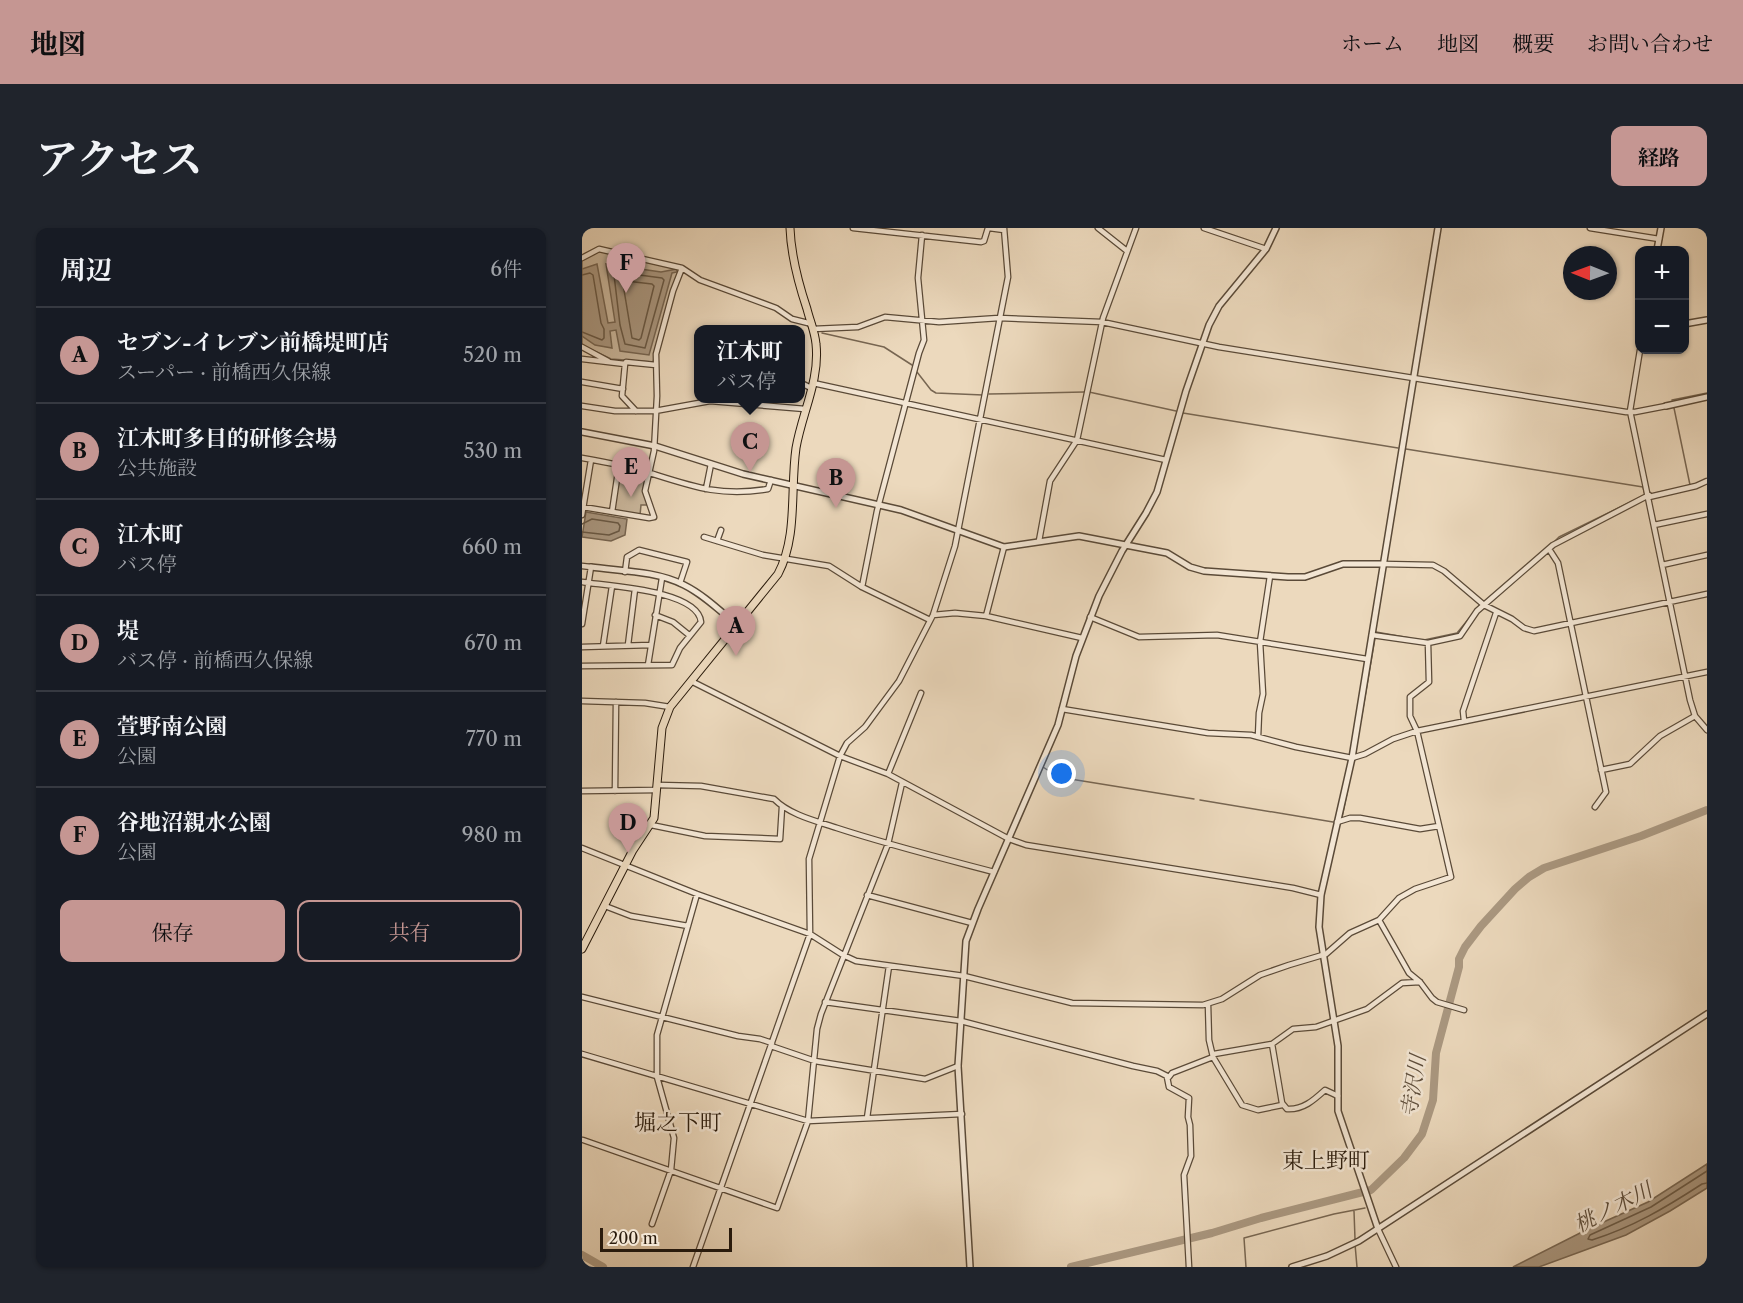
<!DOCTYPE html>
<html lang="ja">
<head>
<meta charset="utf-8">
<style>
  :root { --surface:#171b24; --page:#20242c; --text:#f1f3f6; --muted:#9ea1a6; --line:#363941; --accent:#c59692 }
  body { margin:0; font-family:"Libre Caslon Text","Noto Serif JP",serif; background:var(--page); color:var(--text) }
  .controls { position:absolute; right:18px; top:18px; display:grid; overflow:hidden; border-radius:12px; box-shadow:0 2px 4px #0004 }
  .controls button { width:54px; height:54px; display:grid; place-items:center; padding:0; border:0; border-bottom:2px solid var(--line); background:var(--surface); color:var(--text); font:30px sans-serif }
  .compass { position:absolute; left:981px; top:18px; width:54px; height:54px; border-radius:50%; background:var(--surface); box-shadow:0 2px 4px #0004; rotate:271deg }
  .scale { position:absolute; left:18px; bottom:15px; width:132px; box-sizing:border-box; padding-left:6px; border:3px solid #2a1b0c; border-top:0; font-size:16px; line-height:21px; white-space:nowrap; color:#2a1b0c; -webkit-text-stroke:4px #f3e6d4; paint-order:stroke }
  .you { position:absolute; left:480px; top:546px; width:21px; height:21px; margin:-15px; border:4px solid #fff; border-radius:50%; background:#1a73e8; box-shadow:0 0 0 9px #1a73e833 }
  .badge { display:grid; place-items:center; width:39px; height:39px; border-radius:50%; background:var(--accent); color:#111; font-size:20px; font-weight:700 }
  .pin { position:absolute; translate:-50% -50px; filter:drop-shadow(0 2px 3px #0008) }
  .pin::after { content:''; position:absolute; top:32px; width:21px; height:18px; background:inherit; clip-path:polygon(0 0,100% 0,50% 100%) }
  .popup { position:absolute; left:112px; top:97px; width:111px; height:78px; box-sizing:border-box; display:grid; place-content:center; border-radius:12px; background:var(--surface); filter:drop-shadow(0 2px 4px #0005); font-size:20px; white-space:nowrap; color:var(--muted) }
  .popup b { font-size:22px; color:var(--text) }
  .popup::after { content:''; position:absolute; left:50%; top:100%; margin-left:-12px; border:12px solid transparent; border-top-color:var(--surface) }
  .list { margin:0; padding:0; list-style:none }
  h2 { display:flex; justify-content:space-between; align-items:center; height:78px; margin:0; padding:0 24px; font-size:26px }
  h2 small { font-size:20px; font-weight:400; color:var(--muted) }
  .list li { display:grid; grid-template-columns:39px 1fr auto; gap:18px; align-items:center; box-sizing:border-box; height:96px; padding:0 24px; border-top:2px solid var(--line) }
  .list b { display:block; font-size:22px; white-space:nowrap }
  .list p { margin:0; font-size:20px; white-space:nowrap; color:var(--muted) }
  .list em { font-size:20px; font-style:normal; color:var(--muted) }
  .actions { display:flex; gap:12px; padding:18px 24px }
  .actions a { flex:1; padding:14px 0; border:2px solid var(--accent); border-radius:12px; text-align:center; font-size:21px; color:var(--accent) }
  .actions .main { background:var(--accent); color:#111 }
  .map { position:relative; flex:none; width:1125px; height:1039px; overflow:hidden; border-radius:12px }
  header { display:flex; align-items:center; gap:36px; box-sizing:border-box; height:84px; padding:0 30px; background:var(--accent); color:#111 }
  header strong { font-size:28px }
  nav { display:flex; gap:33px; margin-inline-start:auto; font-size:21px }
  .intro { display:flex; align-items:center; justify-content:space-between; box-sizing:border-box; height:144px; padding:0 36px }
  h1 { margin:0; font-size:42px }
  .button { padding:15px 27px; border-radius:12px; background:var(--accent); color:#111; font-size:21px; font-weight:700 }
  main { display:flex; gap:36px; padding:0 36px }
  aside { flex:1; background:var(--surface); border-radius:12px; box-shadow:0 2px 4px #0004 }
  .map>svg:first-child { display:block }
  .green { fill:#cbb99f; stroke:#7a6a56; stroke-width:1.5 }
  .water { fill:#aa9881; stroke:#776652; stroke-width:1.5 }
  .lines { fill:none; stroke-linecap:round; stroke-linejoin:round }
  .shore { stroke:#6a5a46; stroke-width:1.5 }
  .stream { stroke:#776652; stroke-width:1.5 }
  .river { stroke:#aa9881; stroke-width:8 }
  .minor-casing { stroke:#5a4a38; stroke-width:7 }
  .tertiary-casing { stroke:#5a4a38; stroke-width:8 }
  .primary-casing { stroke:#2a1b0c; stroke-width:9 }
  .minor { stroke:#f3e6d4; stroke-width:4.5 }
  .tertiary { stroke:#f3e6d4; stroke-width:5 }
  .primary { stroke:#ecd9bd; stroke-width:7 }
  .labels { text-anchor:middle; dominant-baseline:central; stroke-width:5; stroke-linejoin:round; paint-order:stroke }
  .water-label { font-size:21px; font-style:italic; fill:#5d4d3b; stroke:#f3e6d4 }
  .quarter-label { font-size:22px; fill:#2a1b0c; stroke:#f3e6d4 }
</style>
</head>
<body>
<header>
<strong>地図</strong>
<nav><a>ホーム</a><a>地図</a><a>概要</a><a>お問い合わせ</a></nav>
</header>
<div class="intro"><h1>アクセス</h1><a class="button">経路</a></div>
<main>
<aside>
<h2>周辺<small>6件</small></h2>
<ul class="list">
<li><span class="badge">A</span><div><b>セブン-イレブン前橋堤町店</b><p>スーパー · 前橋西久保線</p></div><em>520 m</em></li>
<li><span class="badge">B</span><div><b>江木町多目的研修会場</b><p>公共施設</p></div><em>530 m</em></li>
<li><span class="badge">C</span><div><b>江木町</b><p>バス停</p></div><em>660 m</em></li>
<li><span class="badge">D</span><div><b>堤</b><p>バス停 · 前橋西久保線</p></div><em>670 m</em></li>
<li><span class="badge">E</span><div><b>萱野南公園</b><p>公園</p></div><em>770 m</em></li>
<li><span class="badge">F</span><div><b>谷地沼親水公園</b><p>公園</p></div><em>980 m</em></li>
</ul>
<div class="actions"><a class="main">保存</a><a>共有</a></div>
</aside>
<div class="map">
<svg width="1125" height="1039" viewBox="0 0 1125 1039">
  <rect width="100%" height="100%" fill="#ecd9bd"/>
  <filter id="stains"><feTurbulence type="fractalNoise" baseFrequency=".00333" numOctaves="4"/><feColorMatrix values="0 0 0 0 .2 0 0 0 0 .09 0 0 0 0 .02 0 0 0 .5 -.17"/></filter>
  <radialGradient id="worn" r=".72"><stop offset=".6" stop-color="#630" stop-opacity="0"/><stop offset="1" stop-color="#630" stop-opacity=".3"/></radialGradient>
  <path class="green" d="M16,24h6l75,17 -26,93 -42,-3 -29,-14v-85z
    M41,239l24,6 -4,17 6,15h-8l-1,10 -23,-4 -3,-2 6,-39z"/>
  <path class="water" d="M15,36l11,59 7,-1 -9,-58 55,8 16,-3v3l-5,1 -23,82 -29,-4 -4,-21 -6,1 2,17 -17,-3 -13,-9v-67z
    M4,284l41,7 -2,16 -14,6 -29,-4z
    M1125,936v24l-37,23 -44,24 -87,32h-26l75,-38 60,-27z"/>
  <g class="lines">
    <path class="shore" d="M35,44l45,6 2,2 -19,68 -20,-4 -5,-19 -6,-50z
      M0,47l8,-2 3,2 8,48 3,6v9l-2,2 -20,-8
      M44,53l26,3 2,2 -13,52 -2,2 -7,-2 -9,-54z
      M0,296l10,-5 26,4 2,3 -1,5 -10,4 -27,-3
      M1125,943l-56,36 -61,28 -2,4 4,1c41,-13 73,-32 110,-56l5,-1"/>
    <path class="stream" d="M240,105l62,14 28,18
      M335,144l14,18 5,3 47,2
      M507,164l87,19
      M407,166l95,-2
      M1090,172l35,-7
      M1092,180l16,77
      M601,185l215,35
      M824,221l237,38 2,8 -86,42 -5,5
      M1070,266l16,-4
      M842,412l33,-7 23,-28
      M779,492l15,-88 34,6
      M461,539l15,10 136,22
      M618,572l133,22
      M760,589l7,-34
      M772,983l1,28
      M773,1016l2,23
      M664,1039l-2,-29 90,-24 31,-6"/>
    <path class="river" d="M0,1027l21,12
      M489,1039l141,-34 49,-15 110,-28 33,-32 18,-24 11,-34 3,-47 23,-86v-8l6,-12 16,-21 34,-37 14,-12 15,-9 97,-32 66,-26"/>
    <g class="minor-casing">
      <path id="minor" d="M271,0l128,14 3,-1 4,-13
        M407,0l15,2
        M516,0l29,23
        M622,0l62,21
        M1008,0l69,11
        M0,30l17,-9 83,19 18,12 76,28 16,11 20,5
        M231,101l45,-2 27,-10 54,5 60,-4 103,4 117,25 407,65h9l31,-6
        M0,119l26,14
        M1058,122l-10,61 60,289 5,16 12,14
        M0,131l43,5 1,-2 30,3
        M43,136l-3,32 14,15
        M0,154l41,7
        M219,155l10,5
        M231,155l353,77
        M0,178l33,5h40l55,-10 95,8
        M0,230c23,4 46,8 68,15 44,14 72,24 118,16l3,-9
        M124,261l5,-25
        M1067,269l47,-11 11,-5
        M1,279l66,11 5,-1 -9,-26 9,-40 3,-55 -1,-42 17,-63 9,-23
        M30,284l7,-47
        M0,287l9,-55
        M1072,297l53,-11
        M122,309l59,18 66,11 33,21 68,33
        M135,313l4,-11
        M457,313l11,-60 27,-41 26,-122 33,-90
        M967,321l9,14 48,229 -11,15
        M801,336l50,1 11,6 40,34 28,14 12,9 10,3 173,-37
        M1080,337l45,-10
        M0,338l9,1 -9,57
        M43,344l2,-15 12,-7 48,12 -7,21
        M0,354c25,4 116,8 119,40l-21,26 -8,17 -90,1
        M280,359l15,-76 42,-158 5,-13 -6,-62 4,-43
        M73,387l18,7 16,13
        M351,387l22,-2 31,3 96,22
        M404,388l18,-69
        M508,389l49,20 78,-2 150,24
        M790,407l56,8 32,-7 17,-25 76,-66 96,-50
        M46,417l7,-56
        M21,418l9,-60
        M0,419l69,-2
        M66,437l14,-87
        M109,453l149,75 48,18 121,65 17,6 267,43 28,7
        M0,473l63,2 25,4
        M480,481l146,24 43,2 45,12 56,11 13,-4 28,-15 24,-8 290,-59
        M882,493l-1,-10 33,-98
        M676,509l1,-24 4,-19 -3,-52 10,-66
        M1019,542l29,-6 30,-28 35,-20
        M306,546l33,-81
        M76,557l43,1 73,13c16,16 42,22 63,29 52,17 104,30 157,44
        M0,563l75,-1
        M33,563l1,-89
        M755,594l13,-4h10l60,11 19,-3
        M69,597l54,11 75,3 2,-32
        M0,620l115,46 113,40 33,21 13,6 108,15 108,27 131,2 19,-6 38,-24 29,-10 37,-11 24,-21 29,-13 20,-22 16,-9 36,-12 -34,-146 -7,-15v-19l19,-15 -1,-39
        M285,667l105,28
        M23,678l26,10 57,10
        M797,692l30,53 11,9 12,16 5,4 27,8
        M0,769l156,39 22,3 12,4
        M243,774l136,19 172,45 24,5 12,6 3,-4 41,-16 1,-3 58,-10 21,-15 23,-2 51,-18 35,-26 18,-1
        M626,776l1,36 4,17 29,48 16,5 24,-5
        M690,816l10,59 5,6c16,1 27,-9 38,-19l13,6
        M189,818l44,15 110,18 33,-13
        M0,826l226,67 154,-7
        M585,849l2,10 20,11 -1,19 2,8 1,31 -7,19 5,92
        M285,890l22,-152
        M1,912l194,68 31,-87 9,-92 4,-15 67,-170 14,-61
        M70,996l19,-54 3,-32 -17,-61v-42l40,-141
        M796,1001l18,38
        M111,1039l117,-333 -1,-75 31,-103 7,-13 18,-16 34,-46 34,-66 22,-69 53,-269 -4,-49"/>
    </g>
    <g class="tertiary-casing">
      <path id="tertiary" d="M1075,22l4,-22
        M1102,96l23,-4
        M1084,178l41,-9
        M0,204l73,14 88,28 158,36 103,37 75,-11 88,17 23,14 14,4 84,6h17l38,-13h40
        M9,339c30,4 66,4 93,18 20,10 36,26 53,40
        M796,1001l-40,-118v-65l-19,-119 2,-32 31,-137 86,-530
        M388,1039l-12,-201 8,-125 12,-32 80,-184 18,-69 23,-60 23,-45 24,-38 11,-21 29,-101 23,-66 10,-19 47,-57 10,-21
        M710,1039l35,-11 32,-15 348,-227"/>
    </g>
    <g class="primary-casing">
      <path id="primary" d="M0,721l51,-99 21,-32 8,-90 8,-21 108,-133c20,-38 12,-84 18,-126 6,-35 24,-68 20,-104 -1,-12 -6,-23 -9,-35 -9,-27 -16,-53 -17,-81"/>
    </g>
    <use href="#minor" class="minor"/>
    <use href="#tertiary" class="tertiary"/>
    <use href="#primary" class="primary"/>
  </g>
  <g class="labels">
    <g class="water-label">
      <text transform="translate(831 858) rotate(-81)">寺沢川</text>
      <text transform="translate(1031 979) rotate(-27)">桃ノ木川</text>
    </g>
    <g class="quarter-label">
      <text x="96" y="894">堀之下町</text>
      <text x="744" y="932">東上野町</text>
    </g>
  </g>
  <rect width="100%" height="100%" filter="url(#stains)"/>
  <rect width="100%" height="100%" fill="url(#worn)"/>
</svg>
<div class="controls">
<button>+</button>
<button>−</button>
</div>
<svg class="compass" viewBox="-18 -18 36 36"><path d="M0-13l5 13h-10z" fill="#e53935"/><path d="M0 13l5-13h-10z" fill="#9ea1a6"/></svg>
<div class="scale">200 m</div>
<div class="you"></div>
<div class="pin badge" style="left:154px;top:428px">A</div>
<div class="pin badge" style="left:254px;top:280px">B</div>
<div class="pin badge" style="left:168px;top:244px">C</div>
<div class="popup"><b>江木町</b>バス停</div>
<div class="pin badge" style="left:46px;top:625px">D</div>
<div class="pin badge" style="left:49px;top:269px">E</div>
<div class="pin badge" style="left:44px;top:65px">F</div>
</div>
</main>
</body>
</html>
